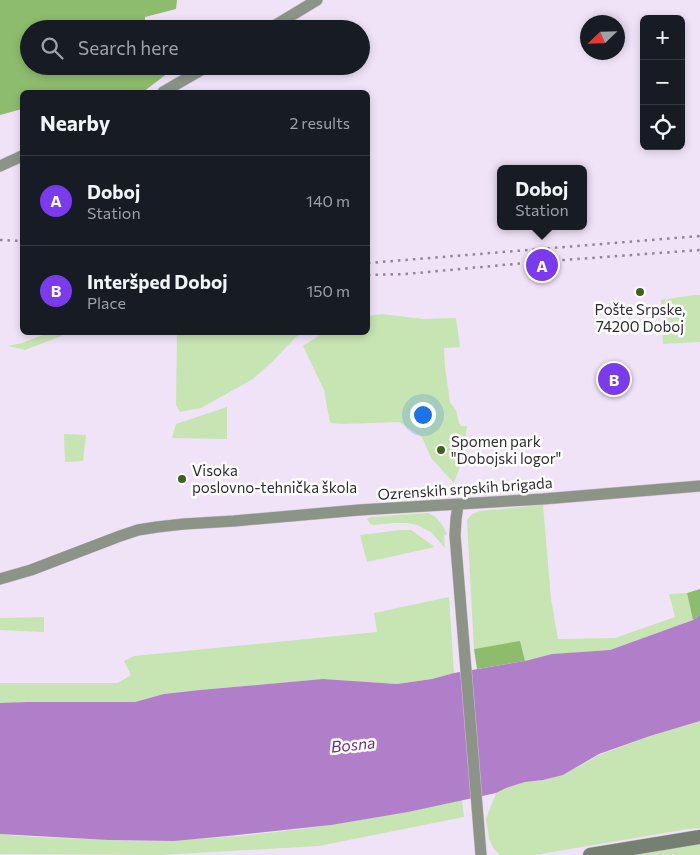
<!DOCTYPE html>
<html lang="en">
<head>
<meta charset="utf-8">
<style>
  :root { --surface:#171b24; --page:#20242c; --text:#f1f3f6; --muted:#9ea1a6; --line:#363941; --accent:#7c3aed }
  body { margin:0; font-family:Commissioner,sans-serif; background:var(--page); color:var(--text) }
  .controls { position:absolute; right:15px; top:15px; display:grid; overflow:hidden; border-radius:8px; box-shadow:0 2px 8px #0003 }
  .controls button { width:45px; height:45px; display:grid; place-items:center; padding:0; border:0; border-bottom:1px solid var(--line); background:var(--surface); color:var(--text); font:25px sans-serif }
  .compass { position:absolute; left:580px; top:15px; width:45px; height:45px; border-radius:50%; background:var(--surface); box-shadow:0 2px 8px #0003; rotate:247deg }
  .you { position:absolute; left:422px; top:414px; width:18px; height:18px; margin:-12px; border:4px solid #fff; border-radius:50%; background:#1a73e8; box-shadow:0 0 0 8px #1a73e833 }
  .badge { display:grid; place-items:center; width:32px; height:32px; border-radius:50%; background:var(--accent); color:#fff; font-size:16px; font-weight:700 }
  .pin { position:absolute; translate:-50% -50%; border:2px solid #fff; box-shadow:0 1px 5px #0006 }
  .popup { position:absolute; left:497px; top:165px; width:90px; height:65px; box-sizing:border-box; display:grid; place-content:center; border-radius:8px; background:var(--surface); filter:drop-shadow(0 1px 4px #0005); font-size:16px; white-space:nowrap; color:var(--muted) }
  .popup b { font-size:19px; color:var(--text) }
  .popup::after { content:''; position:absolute; left:50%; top:100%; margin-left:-10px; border:10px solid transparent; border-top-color:var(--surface) }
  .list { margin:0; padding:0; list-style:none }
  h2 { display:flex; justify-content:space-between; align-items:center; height:65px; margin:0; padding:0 20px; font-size:21px }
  h2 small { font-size:16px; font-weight:400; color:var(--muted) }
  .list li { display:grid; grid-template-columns:32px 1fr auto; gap:15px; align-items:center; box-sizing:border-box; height:90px; padding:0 20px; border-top:1px solid var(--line) }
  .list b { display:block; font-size:19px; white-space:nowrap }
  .list p { margin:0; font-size:16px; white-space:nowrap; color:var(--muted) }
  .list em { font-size:16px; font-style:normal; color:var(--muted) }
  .icon { flex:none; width:28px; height:28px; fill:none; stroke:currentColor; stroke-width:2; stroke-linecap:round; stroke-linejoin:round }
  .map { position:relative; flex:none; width:700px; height:855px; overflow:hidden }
  .search { position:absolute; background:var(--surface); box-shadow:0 2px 8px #0003; left:20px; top:20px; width:350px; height:55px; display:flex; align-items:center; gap:12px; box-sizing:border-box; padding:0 18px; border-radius:28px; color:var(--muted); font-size:19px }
  .panel { position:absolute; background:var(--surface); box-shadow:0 2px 8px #0003; left:20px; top:90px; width:350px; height:245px; border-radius:8px }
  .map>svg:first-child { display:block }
  .green { fill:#c7e4b3 }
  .forest { fill:#8ebc6d }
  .water { fill:#b17fc9 }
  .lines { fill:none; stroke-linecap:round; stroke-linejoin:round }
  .secondary-casing { stroke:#cdc2d5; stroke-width:12 }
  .primary-casing { stroke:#cdc2d5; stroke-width:15 }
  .secondary { stroke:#8c9487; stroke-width:11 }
  .primary { stroke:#768070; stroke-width:14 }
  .rail { stroke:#8f8694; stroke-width:2.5; stroke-dasharray:2.5 5; stroke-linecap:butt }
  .poi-dot { fill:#3d621b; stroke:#fff; stroke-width:2 }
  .labels { text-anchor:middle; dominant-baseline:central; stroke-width:5; stroke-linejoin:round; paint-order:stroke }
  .poi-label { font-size:15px; fill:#302b33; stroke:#fff; text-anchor:start }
  .street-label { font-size:15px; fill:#302b33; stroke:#fff }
  .water-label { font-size:16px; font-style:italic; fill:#6c2f86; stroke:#fff }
</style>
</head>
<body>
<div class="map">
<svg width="700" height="855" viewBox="0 0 700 855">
  <rect width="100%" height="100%" fill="#f0e3f8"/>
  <path class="green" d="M694,295h6v47l-37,2 -2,-44z
    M382,314l41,5 33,-1 4,29 -16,1 1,19 5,35 6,8 3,13 2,3h6l-5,35 -8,22 -23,-25 -9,-21 -23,-15 -56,2 -13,-1 -6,-33 -21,-44 20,-13 45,-1v-16z
    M48,333h19l-8,4 -34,13 -17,-4 14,-3z
    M177,333v-1l125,1 -5,3 -26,27 -18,16 -52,29 -21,4 -4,-7z
    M227,407v32l-55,-1 4,-14z
    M64,434l22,1 -3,26 -18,1z
    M543,505l8,94 7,40 57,-1 60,-21 -6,-23 18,-1 6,27 -83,30 -58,4 -27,7 -5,-19 -46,7 -7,-129 5,-6 8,-3z
    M428,513c10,4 14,11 19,21l-3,1 1,13 -14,-16 -14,-7 -9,-2h-14l-21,2 -3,-1 -3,-5 4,-2z
    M401,530h10l24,17 -68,15 -7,-27z
    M449,597l5,76 -22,6 -35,5 -74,-5 -123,11 -36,4 -29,8 -135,1v-20h118l13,-8 -7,-14 10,-5 243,-24 -3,-19z
    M44,617v15l-44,-2v-12z
    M700,721v107l-12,1 -153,26h-35l-7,-7 -4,-10 -3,-19 10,-26 10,-5 19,-6 18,-2 20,-5 36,-20 51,-19z
    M462,800l2,17 -145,29 -159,9 -160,-1v-20c28,3 56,4 84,5 30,1 61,3 91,1 97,-4 192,-19 287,-40z
    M700,839v16h-80z"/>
  <path class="forest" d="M0,0h178h-1l-1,9 -31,8v12h-116v37h139l4,4 -29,22h-121v17l-22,6z
    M700,589v26l-7,5 -6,-27z
    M520,641l5,20 -48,8 -3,-20z"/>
  <path class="water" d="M700,615v106l-50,15 -51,18 -36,21 -20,5 -18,2 -19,6 -10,5 -88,19 -77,13 -103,11 -54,5 -66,-1 -108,-6v-131l28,-1h107l29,-8 36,-4 123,-11 74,5 35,-5 22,-6 71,-12 27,-7 58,-4 83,-30z"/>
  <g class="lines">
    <g class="secondary-casing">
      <path id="secondary" d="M269,29l48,-29
        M163,92l45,-26
        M0,166l22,-10
        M458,505l-2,14 -1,16 26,320
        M0,579l31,-9 89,-34 18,-6 19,-3 27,-3 50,-3 125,-11 184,-11 157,-13"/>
    </g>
    <g class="primary-casing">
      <path id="primary" d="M590,855l110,-18"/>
    </g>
    <use href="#secondary" class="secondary"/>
    <use href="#primary" class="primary"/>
    <path class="rail" d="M0,240l22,1
      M368,263l332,-27
      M368,275l38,-1 130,-12 164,-12"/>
  </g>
  <g class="poi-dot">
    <circle cx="640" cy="292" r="5"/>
    <circle cx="441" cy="450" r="5"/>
    <circle cx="182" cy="479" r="5"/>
  </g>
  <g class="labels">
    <g class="poi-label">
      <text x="640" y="309" text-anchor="middle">Pošte Srpske,<tspan x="640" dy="17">74200 Doboj</tspan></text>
      <text x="451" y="441">Spomen park<tspan x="451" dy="17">"Dobojski logor"</tspan></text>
      <text x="192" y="470">Visoka<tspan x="192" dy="17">poslovno-tehnička škola</tspan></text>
    </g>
    <g class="street-label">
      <text transform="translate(465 488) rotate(-4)">Ozrenskih srpskih brigada</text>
    </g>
    <g class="water-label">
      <text transform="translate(353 744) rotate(-6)">Bosna</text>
    </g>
  </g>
</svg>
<div class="controls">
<button>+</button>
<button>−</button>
<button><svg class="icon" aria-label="locate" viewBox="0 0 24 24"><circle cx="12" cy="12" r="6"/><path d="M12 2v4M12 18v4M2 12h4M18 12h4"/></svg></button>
</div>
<svg class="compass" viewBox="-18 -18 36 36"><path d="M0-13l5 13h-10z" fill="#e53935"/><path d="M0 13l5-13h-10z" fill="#9ea1a6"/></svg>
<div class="you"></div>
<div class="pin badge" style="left:542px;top:265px">A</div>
<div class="popup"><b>Doboj</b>Station</div>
<div class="pin badge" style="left:614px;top:379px">B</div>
<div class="search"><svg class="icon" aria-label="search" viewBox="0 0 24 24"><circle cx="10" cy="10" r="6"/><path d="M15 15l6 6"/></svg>Search here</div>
<section class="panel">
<h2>Nearby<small>2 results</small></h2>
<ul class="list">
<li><span class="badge">A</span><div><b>Doboj</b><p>Station</p></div><em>140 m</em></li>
<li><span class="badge">B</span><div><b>Interšped Doboj</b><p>Place</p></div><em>150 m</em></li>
</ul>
</section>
</div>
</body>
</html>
